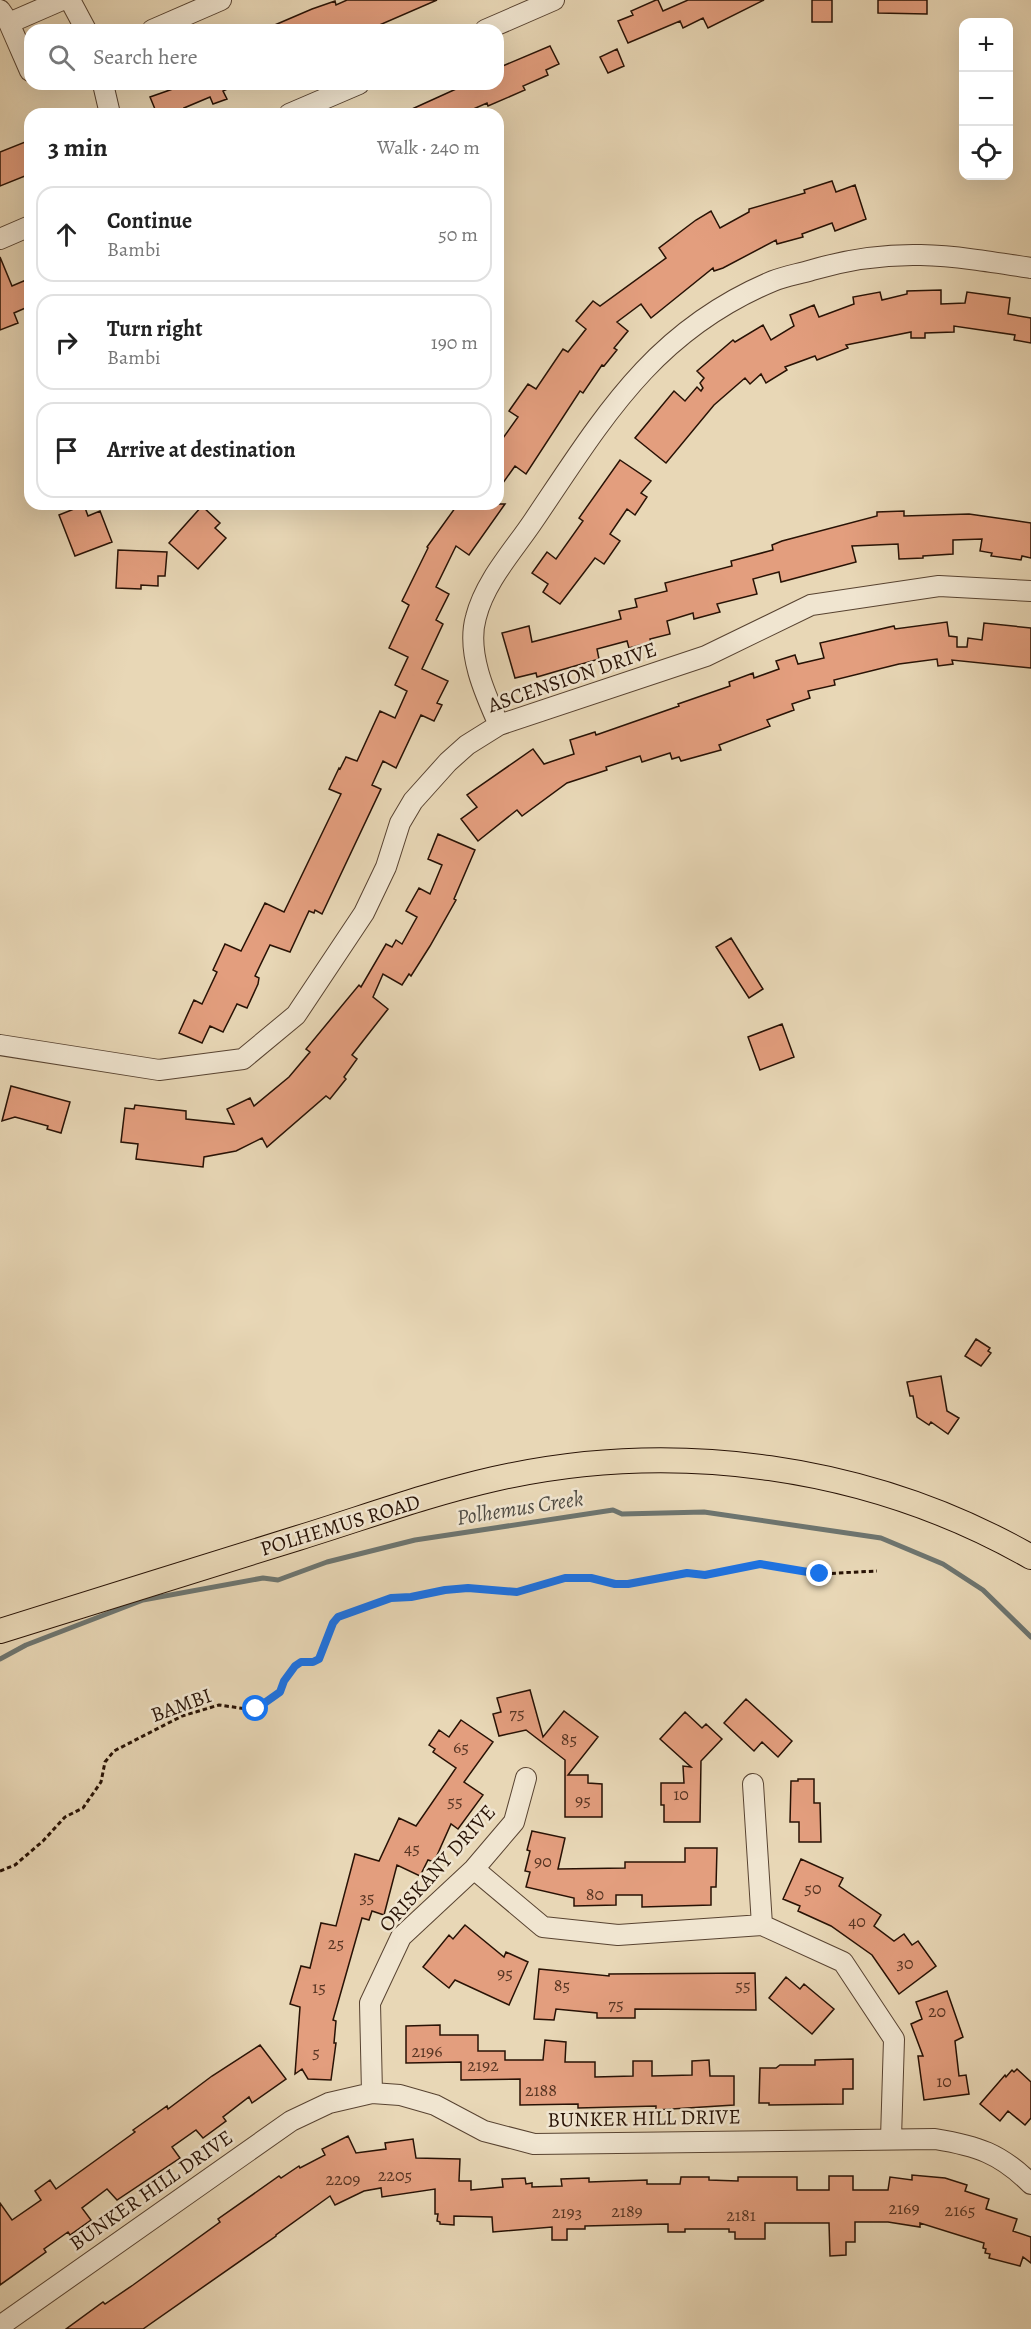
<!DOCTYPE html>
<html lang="en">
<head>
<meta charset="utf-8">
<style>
  :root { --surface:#fff; --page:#f6f6f6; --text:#222; --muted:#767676; --line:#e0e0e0 }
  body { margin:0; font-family:Alegreya,serif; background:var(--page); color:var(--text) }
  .controls { position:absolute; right:18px; top:18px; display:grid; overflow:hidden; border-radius:12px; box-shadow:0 6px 24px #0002 }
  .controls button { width:54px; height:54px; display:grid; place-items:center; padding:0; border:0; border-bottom:2px solid var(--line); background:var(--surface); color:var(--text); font:30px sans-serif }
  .stop { position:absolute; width:18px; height:18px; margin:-14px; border:4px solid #1a73e8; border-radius:50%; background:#fff }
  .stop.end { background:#1a73e8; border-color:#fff; box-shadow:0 2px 6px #0008 }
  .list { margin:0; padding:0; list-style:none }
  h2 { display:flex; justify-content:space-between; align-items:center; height:78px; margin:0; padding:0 24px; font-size:26px }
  h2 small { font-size:20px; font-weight:400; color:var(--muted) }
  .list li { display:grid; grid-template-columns:39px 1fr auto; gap:18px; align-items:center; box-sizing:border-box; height:96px; margin:0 12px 12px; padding:0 12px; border:2px solid var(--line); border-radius:18px }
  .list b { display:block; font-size:22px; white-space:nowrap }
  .list p { margin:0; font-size:20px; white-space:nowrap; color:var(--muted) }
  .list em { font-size:20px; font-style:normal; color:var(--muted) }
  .icon { flex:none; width:33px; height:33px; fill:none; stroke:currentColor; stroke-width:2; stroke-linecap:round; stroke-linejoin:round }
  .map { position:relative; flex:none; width:1031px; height:2329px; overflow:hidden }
  .search { position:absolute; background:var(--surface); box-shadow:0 6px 24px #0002; left:24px; top:24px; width:480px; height:66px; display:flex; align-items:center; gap:15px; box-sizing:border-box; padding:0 21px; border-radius:18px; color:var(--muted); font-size:22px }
  .panel { position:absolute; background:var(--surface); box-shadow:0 6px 24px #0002; left:24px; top:108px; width:480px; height:402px; border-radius:18px }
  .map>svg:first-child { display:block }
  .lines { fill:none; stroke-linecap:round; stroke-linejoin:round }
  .stream { stroke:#6d7570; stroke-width:5 }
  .building { fill:#e39e7e; stroke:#281205; stroke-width:1.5 }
  .minor-casing { stroke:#584331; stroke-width:22 }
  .major-casing { stroke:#281205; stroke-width:26 }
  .path { stroke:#281205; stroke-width:3; stroke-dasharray:4.5 3; stroke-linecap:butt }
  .minor { stroke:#f0e5d0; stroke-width:20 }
  .major { stroke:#e8d7b6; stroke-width:24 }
  .route { stroke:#1a73e8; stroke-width:8 }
  .labels { text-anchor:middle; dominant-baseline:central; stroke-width:5; stroke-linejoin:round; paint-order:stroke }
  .number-label { font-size:18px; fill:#573523 }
  .street-label { font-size:21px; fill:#281205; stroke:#f0e5d0 }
  .water-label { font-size:22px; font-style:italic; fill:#504c44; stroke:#f0e5d0 }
</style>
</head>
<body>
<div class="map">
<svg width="1031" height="2329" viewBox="0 0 1031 2329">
  <rect width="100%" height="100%" fill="#e8d7b6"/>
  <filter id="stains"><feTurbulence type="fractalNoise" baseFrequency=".00333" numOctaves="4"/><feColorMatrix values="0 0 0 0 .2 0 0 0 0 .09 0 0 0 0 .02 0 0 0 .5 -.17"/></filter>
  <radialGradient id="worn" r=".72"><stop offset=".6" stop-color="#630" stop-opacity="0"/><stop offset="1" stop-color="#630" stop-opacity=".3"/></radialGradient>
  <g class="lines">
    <path class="stream" d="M0,1659l26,-14 117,-45 120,-22 15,2 49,-18 88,-22 198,-30 9,4 82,-2 177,26 62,26 40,26 48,47"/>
  </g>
  <path class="building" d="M347,0h90l-69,30h-105l49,-21 23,-8 1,4z
    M656,0h2l5,11 25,-11h76l-56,28 -5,-10 -20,10 -3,-7 -52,22 -10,-22 15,-6 -2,-4z
    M812,0h20v22h-20z
    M878,0h49v14l-49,-1z
    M550,46l9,18 -13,6 2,5 -25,11 2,4 -37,16 -1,-3 -25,11h-61l66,-30h31v-16z
    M617,49l7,17 -16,7 -8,-16z
    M187,84h51l-15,7 4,8 -14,5 -3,-7 -26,11 3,6h-30l-7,-17z
    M30,140v34l-30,12v-34z
    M832,181l4,11 19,-7 11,34 -31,12 -3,-8 -30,11 1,3 -26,7 -1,-4 -53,28 -9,3 -1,-3 -62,50 -10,-14 -24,18 11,9 -14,17 3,2 -13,16 -2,-1 -19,28 -3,-2 -54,83 -11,-8 -17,24v-45l20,-28 -9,-6 19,-27 8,5 27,-40 5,3 18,-23 -10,-8 17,-20 7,5 66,-48 -7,-10 37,-28 15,-9 9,17 29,-16v-3l56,-16 -1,-3z
    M0,257l12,29 14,-6 4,9v17l-16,7 4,10 -18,7z
    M941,290v14l24,-1 2,-11 43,6 -2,16 23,4v25l-17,-3 1,-5 -61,-9v6l-29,1v5h-14v-6l-65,13 2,3 -31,12 -2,-4 -30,11 2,3 -21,13 -5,-9 -11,10 -5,-6 -31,27 -48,58 -31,-25 39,-47 11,10 12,-14 4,4 2,-3 -3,-5 4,-5 -7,-7 36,-31 2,2 28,-17 8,15 23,-14 -4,-11 24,-10 5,12 35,-13 -1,-7 27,-5 2,8 25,-6v-3z
    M620,460l31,21 -10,12 6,4 -12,18 -8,-6 -17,25 10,7 -16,23 -9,-6 -35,46 -17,-12 5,-8 -16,-11 15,-21 9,7 27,-38 -4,-3z
    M458,504h47l-36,51 -13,-9 -20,41 13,7 -13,26 7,4 -21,45 26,12 -11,22 5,2 -8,16 -13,-6 -25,53 -13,-7 -11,24 9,4 -59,125 -7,-4 -1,3 -5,-2 -19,41 -20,-7 -15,31 4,2 -1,6 -11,24 -10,-4 -14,28 -13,-6 -8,17 -23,-10 15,-33 8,4 15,-32 -4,-2 12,-26 16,7 24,-48 19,9 57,-118 -12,-5 10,-21 1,1 6,-12 11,4 23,-50 15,7 12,-27 -12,-6 13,-28 -19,-9 20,-43 -7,-4 26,-53 -1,-1z
    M84,505l4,11 12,-5 12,31 -37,14 -16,-41z
    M202,506l18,17 -5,5 11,10 -28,31 -29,-26z
    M904,511v5l65,-2 62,9v35l-9,-2 -1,4 -30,-4 1,-3 -12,-2 2,-12 -29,1v14l-30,2v2l-24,1 -1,-15 -46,2 4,16 -75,20 -2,-10 -26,7 4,15 -40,10 3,8 -26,7 -1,-6 -26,8 3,13 -20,5 1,3 -22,6 -2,-7 -30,8 2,10 -62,18 -1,-4 -21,5 -13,-45 27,-7 3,16 89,-23 -2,-8 18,-4 -2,-8 32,-8 -2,-8 67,-17 -1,-5 42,-11 -1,-5 10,-4 95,-25v-4z
    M118,550l49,2 -2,24h-7v10l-17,-1v4l-25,-1z
    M947,622l2,14 8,1v10h10l1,-9 14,2 2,-17 47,5v40l-79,-8 1,4 -15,2 -1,-7 -38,5 -65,16 1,5 -27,6 2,7 -18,6 2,6 -27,10 3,6 -51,19 2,5 -40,11 -2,-4 -7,2 -2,-6 -28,9 -2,-6 -34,11 1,3 -40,13 -45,33 -5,-6 -39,31 -17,-22 16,-12 -10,-12 66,-46 11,15 30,-10 -4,-14 25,-8 1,3 83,-29 -1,-2 52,-18 -1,-4 24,-9 1,5 25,-9 -3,-8 19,-6 3,9 26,-6 -4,-15 74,-17 1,3z
    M438,834l37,16 -21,49 2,1 -26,46 -19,30 -2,-2 -7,11 -19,-11 -10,23 15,12 -36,46 5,4 -13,18 2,2 -16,20 -4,-3 -59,51 -5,-9 -26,13 -32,6 -1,10 -67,-8 2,-15 -17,-2 4,-34 9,1 1,-4 51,6v8l48,5 -7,-15 23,-11 4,8 35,-29 21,-25 -4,-3 53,-64 2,2 25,-43 6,3 4,-7 6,4 15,-27 -11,-6 13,-23 11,6 12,-29 -14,-6z
    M731,938l32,51 -14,9 -33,-51z
    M782,1024l12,33 -34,13 -12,-33z
    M11,1086l59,16 -9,31 -14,-4 1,-3 -33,-9 -13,4z
    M976,1339l14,9 -2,3 3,2 -10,13 -16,-10z
    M941,1376l6,35 12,7 -11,16 -17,-12 -2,3 -12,-8 -4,-21h-3l-3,-14z
    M530,1690l13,47 21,-26 34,26 -30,38h20v8l14,1v33h-37v-57l-39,-30 -27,6 -6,-22 8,-2 -4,-14z
    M746,1699l46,42 -14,16 -16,-15 -8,9 -30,-28z
    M685,1712l17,16 4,-4 16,15 -21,22 -1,61h-36v-17h-3v-22h23l-1,-17 8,1 -31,-28z
    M461,1720l32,22 -29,40 19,13 -25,34 -7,-5 -17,38 -6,-2 -8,16 -23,-11 -13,50 -12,-4 -3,9 -7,-2 -29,102 3,1 -2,22h2l-5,37 -23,-1 -6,-10 -7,5 5,-67 -10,-3 11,-38 9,2 11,-45 15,3 19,-72 24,7 20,-43 17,8 40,-58 -23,-16 2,-3 -6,-4 10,-15 10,7z
    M798,1779h16v24h6l1,39h-22v-20h-9l1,-41h7z
    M532,1831l33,7 -7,31 67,-1v-6h60v-14h32l-1,39h-5v18l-69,2v-12h-26v10l-42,1v-8l-48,-11 4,-15 -5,-1 5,-20 -3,-1z
    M801,1859l42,19 -4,8 42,29 -7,11 20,15 10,-7 8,11 6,-4 18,25 -37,28 -27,-39 -41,-29 -33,-15 2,-5 -17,-7z
    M465,1925l39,32 2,-5 22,10 -19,43 -54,-25 -6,8 -26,-21 26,-32 4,4z
    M539,1969l70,7v-2l146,-1 1,37 -121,-1v9h-38v-5l-41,-4 -2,11 -20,-1z
    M786,1977l14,12 4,-5 30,25 -22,25 -43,-36z
    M947,1991l16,46 -8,4 4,35 7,-1 3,19 -45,6 -6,-44h5l-12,-32 11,-5 -6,-17z
    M440,2025v10h38v16h27v9h38l2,-20 21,2 -1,20h30v15l38,-1v-15h19v15l40,-1v-14l17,-1 1,16h24v29l-78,5v-4l-78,2v-4l-58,1v-26l-59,1v-18l-55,1v-37z
    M260,2045l26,34 -34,24 -3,-6 -26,20 3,4 -23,17 -7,-8 -24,17 8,11 -63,42 -10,-11 -25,19 9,12 -21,15 -2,-3 -24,17 2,3 -46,33v-82l12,17 29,-20 -6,-9 15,-11 6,9 79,-57 -2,-2 34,-24 1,3 44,-33z
    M853,2059v30h-10v15l-74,1v-2h-10l1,-35h16l4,-3h35v-5z
    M1017,2069l14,13v36l-6,7 -17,-14 -8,10 -20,-17 25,-29 1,2 6,-7 2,2z
    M348,2136l8,17 30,-4 -1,-6 28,-4 3,19 44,1 -1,22h12v9l32,-3 -1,-8 23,-1 1,6 6,-1v4l30,-1 -1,-7 28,-1v4l58,-2v4h33l1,-7h28v3l29,1v-4h59v13h32v-14h24v14h35l2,-13 22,3v-5l33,3 22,7 -2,6 24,8 -3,10 31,10 -4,12 18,6v26l-8,-6 -3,9 -31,-8 1,-4 -5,-1 1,-4 -3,-1 1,-5 -64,-20v4l-32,-5h-33v20h-9v13l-16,1 -1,-33h-64v16h-30v-7h-6v-3h-44v3h-17v-8l-83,2v3h-18v11h-15v-13l-59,5 -1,-15 -38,-1v9l-14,-1v-2l-3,-1 1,-7h-3v-25l-53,8 -1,-9 -17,3 -29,14 -5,-9 -54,39v1l-133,93h-77l37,-27 2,2 28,-19 87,-63 -2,-3 61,-43 2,2 18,-12 1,2 25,-13 -3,-6z"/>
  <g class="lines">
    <g class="minor-casing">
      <path id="minor" d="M70,0l16,30
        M0,10l9,13 21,48
        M9,23l53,-23
        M152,30l69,-30
        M485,30l69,-30
        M103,84l7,30
        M289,114l70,-30
        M0,239l30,-13
        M499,725c-14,-31 -33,-73 -23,-108 9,-36 38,-67 58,-97 69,-102 119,-189 239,-239 12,-5 26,-7 39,-11 82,-24 137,-15 219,-2
        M0,1045l159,25 84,-11 53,-44 68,-102 22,-46 14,-44 13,-22 35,-39 19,-17 32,-20 207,-69 105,-51 128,-19 92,5
        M753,1784l9,141
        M474,1869l69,58 75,8 144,-10 81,37 51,77 -3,99
        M372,2093l-2,-90 31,-66 73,-68 40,-47 12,-44
        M0,2326l291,-205 38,-18 43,-10 28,2 35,10 49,26 50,13 401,-5c42,7 65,14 96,45"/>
    </g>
    <g class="major-casing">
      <path id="major" d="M0,1631c99,-31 199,-62 298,-93 65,-20 130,-44 196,-59 181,-41 376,-14 537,78"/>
    </g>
    <path class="path" d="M0,1871l15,-6 28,-24 22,-24 18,-9 18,-26 4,-20 9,-11 68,-35 37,-11 28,4h9l10,-6 14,-11 4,-11 11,-15 6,-4h12l6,-3 14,-36 5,-6 16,-7 37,-12 20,-1 34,-7 22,-2 50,4 48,-14h26l24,6h13l59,-11 18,2 55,-11 60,10 57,-3"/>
    <use href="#minor" class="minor"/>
    <use href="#major" class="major"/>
  </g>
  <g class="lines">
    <path class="route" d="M256,1709l24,-17 4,-11 11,-15 6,-4h12l6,-3 14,-36 5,-6 53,-19 20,-1 34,-7 23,-2 49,4 48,-14h26l24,6h13l59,-11 18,2 55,-11 60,10"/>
  </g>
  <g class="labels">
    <g class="number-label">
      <text x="517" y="1713">75</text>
      <text x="569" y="1739">85</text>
      <text x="461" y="1747">65</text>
      <text x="681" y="1794">10</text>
      <text x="583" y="1800">95</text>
      <text x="455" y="1801">55</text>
      <text x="412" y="1848">45</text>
      <text x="543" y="1861">90</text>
      <text x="813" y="1888">50</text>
      <text x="595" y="1894">80</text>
      <text x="367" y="1897">35</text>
      <text x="857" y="1921">40</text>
      <text x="336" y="1943">25</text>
      <text x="905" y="1963">30</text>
      <text x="505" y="1973">95</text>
      <text x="562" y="1985">85</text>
      <text x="743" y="1985">55</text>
      <text x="319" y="1987">15</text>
      <text x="616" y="2004">75</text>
      <text x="937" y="2011">20</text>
      <text x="427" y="2051">2196</text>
      <text x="316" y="2052">5</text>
      <text x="483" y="2065">2192</text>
      <text x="944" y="2081">10</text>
      <text x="541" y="2090">2188</text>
      <text x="395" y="2175">2205</text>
      <text x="343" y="2179">2209</text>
      <text x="904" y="2208">2169</text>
      <text x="960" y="2210">2165</text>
      <text x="627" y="2211">2189</text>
      <text x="567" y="2212">2193</text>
      <text x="741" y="2215">2181</text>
    </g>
    <g class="street-label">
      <text transform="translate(572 677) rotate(-19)">ASCENSION DRIVE</text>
      <text transform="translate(340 1525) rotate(-17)">POLHEMUS ROAD</text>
      <text transform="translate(181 1705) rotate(-20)">BAMBI</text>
      <text transform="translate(437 1868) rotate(-48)">ORISKANY DRIVE</text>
      <text transform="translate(644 2118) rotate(-1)">BUNKER HILL DRIVE</text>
      <text transform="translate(151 2190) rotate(-35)">BUNKER HILL DRIVE</text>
    </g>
    <g class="water-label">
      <text transform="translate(520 1508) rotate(-9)">Polhemus Creek</text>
    </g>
  </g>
  <rect width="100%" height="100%" filter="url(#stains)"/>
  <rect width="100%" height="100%" fill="url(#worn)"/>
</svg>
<div class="controls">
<button>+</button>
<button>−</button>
<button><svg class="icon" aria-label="locate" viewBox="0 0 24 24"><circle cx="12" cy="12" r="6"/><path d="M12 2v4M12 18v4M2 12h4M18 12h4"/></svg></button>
</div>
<div class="stop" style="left:256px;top:1709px"></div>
<div class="stop end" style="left:820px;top:1574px"></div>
<div class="search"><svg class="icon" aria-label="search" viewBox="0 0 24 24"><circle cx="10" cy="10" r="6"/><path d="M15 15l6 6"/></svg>Search here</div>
<section class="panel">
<h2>3 min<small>Walk · 240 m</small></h2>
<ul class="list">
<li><svg class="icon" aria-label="ahead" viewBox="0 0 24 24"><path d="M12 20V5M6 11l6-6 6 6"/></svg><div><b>Continue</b><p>Bambi</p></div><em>50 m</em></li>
<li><svg class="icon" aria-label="right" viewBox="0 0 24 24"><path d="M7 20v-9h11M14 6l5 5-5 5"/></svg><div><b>Turn right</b><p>Bambi</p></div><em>190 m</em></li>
<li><svg class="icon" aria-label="arrive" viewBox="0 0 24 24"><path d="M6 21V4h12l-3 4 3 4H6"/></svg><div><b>Arrive at destination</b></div></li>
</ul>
</section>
</div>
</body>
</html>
